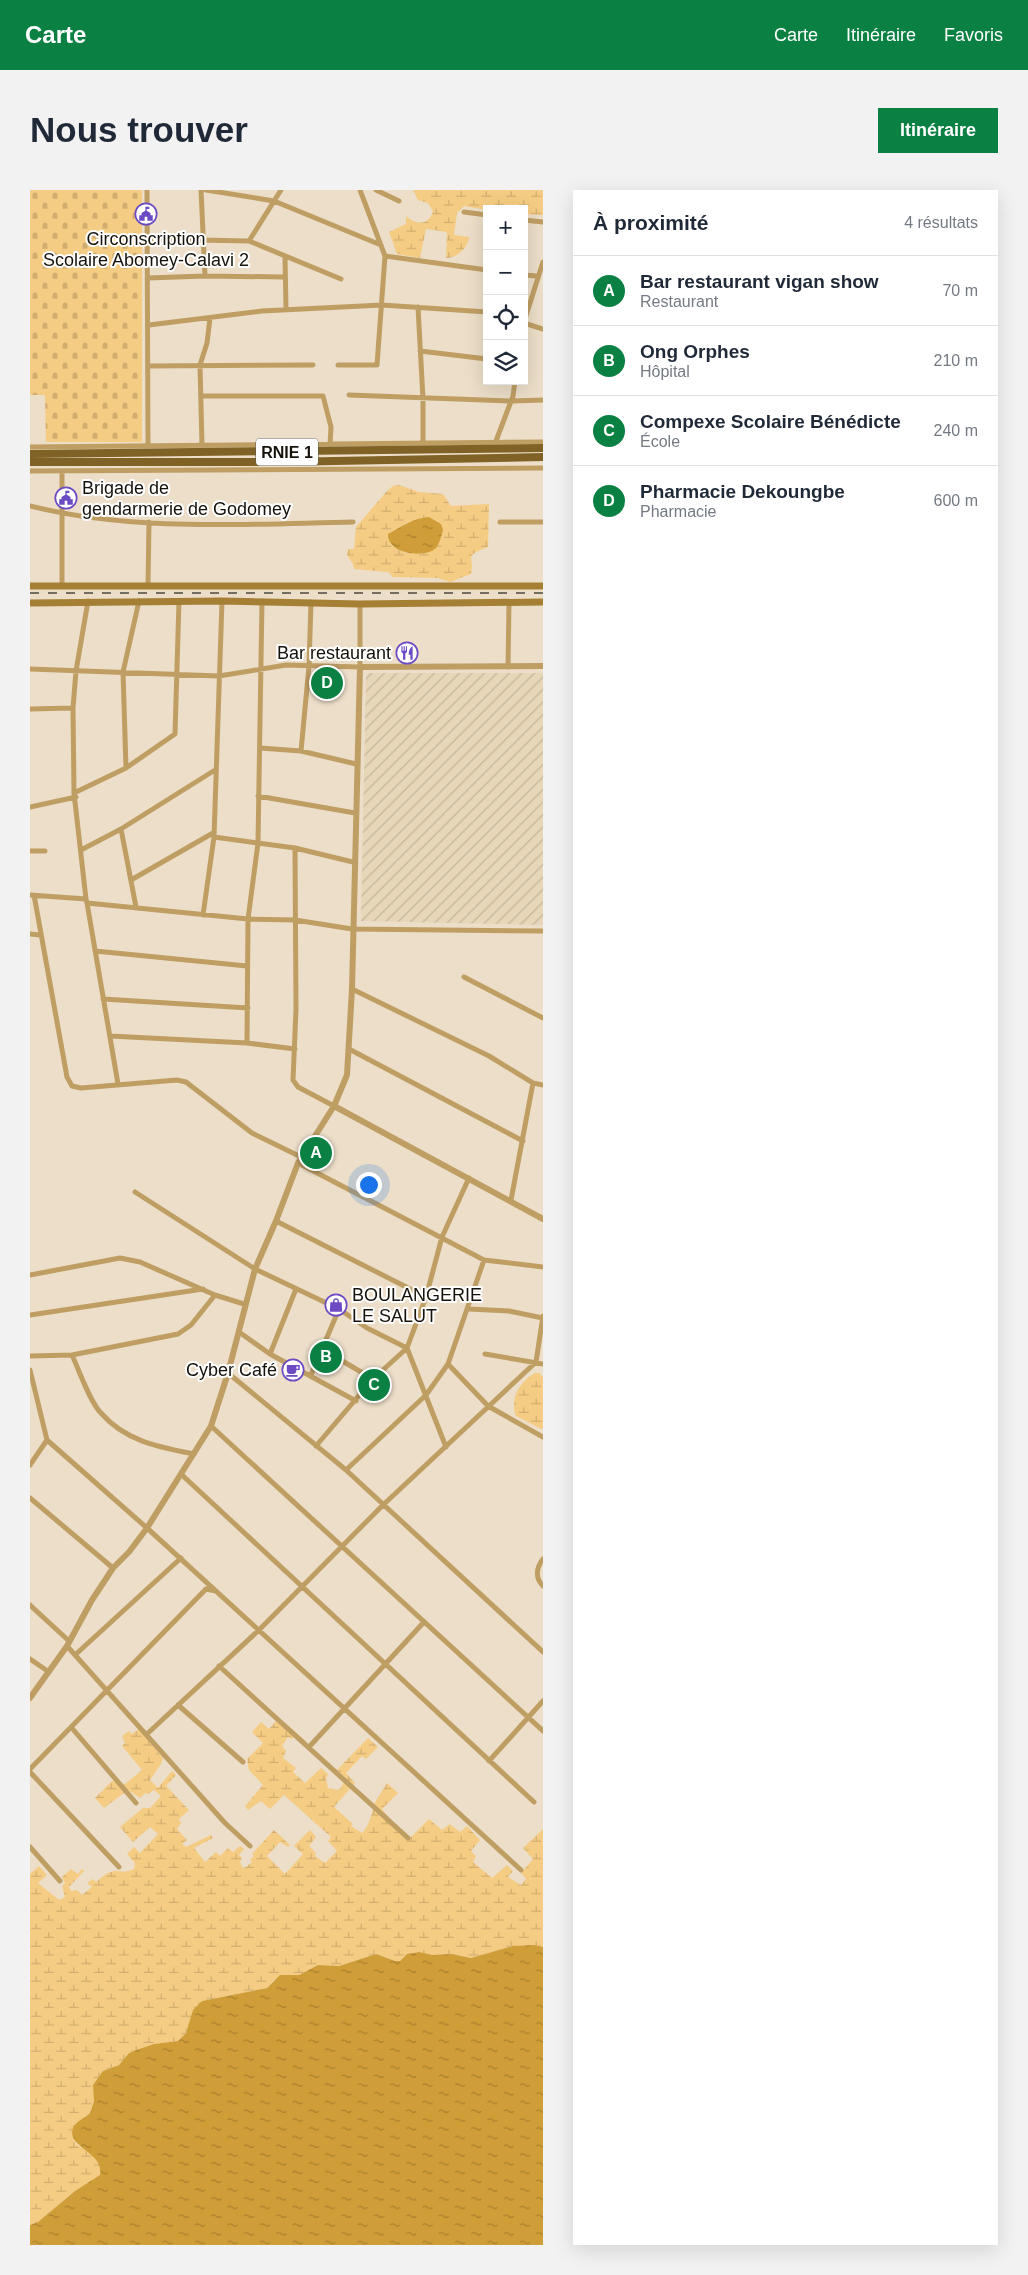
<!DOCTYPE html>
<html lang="fr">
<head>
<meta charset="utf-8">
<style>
  :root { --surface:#fff; --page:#f2f2f3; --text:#1f2937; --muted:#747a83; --line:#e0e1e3; --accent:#0b8043 }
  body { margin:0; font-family:Helvetica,sans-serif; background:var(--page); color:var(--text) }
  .controls { position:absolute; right:15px; top:15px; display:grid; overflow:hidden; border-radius:0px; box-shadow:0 5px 20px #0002 }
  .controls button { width:45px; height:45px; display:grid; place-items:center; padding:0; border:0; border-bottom:1px solid var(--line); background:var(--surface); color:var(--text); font:25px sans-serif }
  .you { position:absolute; left:338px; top:994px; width:18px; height:18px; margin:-12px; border:4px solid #fff; border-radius:50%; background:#1a73e8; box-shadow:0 0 0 8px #1a73e833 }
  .badge { display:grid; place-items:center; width:32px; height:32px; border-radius:50%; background:var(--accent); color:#fff; font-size:16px; font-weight:700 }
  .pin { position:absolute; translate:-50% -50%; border:2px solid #fff; box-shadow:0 1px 5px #0006 }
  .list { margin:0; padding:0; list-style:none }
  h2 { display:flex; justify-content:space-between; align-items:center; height:65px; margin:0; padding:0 20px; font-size:21px }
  h2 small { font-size:16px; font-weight:400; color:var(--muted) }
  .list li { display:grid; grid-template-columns:32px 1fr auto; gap:15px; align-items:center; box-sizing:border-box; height:70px; padding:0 20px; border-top:1px solid var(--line) }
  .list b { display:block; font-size:19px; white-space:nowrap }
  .list p { margin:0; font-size:16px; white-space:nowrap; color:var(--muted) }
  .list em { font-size:16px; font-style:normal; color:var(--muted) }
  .icon { flex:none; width:28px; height:28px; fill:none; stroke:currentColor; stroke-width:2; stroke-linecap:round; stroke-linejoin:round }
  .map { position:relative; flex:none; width:513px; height:2055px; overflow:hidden; border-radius:0px }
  header { display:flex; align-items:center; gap:30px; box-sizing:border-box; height:70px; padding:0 25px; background:var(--accent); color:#fff }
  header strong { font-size:24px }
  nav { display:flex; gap:28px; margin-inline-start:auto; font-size:18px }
  .intro { display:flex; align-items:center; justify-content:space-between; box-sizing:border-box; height:120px; padding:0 30px }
  h1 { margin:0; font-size:35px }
  .button { padding:12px 22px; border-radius:0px; background:var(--accent); color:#fff; font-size:18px; font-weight:700 }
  main { display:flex; gap:30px; padding:0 30px }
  aside { flex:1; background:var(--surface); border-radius:0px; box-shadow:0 5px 20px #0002 }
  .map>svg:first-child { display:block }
  .industrial { fill:url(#industrial-furrows) }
  .wetland { fill:url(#wetland-marsh); fill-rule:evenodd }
  .cemetery { fill:url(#cemetery-stones) }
  .water { fill:url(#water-ripples) }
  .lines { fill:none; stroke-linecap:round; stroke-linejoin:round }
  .minor { stroke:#bf9e64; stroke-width:5 }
  .tertiary { stroke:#bf9e64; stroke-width:6 }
  .secondary { stroke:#a57f34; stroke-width:7 }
  .trunk { stroke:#806226; stroke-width:8 }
  .rail { stroke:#756d5f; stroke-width:2; stroke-dasharray:9 9; stroke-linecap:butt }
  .labels { text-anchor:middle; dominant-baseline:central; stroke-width:4; stroke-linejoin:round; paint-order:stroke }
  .shield { fill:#fff; stroke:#5c5954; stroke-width:1 }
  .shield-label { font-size:16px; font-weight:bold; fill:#16120a }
  .poi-label { font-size:18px; fill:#16120a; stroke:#fff; text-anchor:start }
</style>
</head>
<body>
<header>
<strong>Carte</strong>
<nav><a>Carte</a><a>Itinéraire</a><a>Favoris</a></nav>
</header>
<div class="intro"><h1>Nous trouver</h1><a class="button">Itinéraire</a></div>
<main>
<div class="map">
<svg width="513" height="2055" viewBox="0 0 513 2055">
  <defs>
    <pattern id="industrial-furrows" width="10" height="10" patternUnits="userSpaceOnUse" patternTransform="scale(1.25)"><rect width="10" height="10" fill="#e7d6b8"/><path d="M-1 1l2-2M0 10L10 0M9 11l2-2" fill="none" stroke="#c5b79d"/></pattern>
    <pattern id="wetland-marsh" width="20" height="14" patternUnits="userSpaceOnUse" patternTransform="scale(1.25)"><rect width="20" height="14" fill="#f5cc83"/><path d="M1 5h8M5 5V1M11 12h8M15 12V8" fill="none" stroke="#d1ae70"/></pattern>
    <pattern id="cemetery-stones" width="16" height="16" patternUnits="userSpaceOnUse" patternTransform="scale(1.25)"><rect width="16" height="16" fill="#f5cc83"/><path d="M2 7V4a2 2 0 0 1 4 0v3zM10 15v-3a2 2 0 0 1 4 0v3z" fill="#d1ae70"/></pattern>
    <pattern id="water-ripples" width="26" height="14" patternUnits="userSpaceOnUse" patternTransform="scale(1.25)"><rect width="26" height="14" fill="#d09e38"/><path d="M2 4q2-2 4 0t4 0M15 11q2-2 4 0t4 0" fill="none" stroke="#a87f2d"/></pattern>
  </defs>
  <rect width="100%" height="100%" fill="#ecdec8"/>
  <path class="industrial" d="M338,483h175v252l-182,-4 5,-245z"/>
  <path class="wetland" d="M383,0h130v25l-19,-1v-5l-37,1 -23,-4 -7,7 -3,22 15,2c-1,11 -12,21 -23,21l1,-26 -21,-3 -6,29 -23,-4 -8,-22 17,-8v-8c11,10 23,9 27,-5l-5,-8 -10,-3z
    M369,295l20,7 24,2 8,12 38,-2 -1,43c-26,10 -13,9 -17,27l-21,8 -12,-4 -45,-1 -5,-5 -34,-3 -1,-5 -6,-9 1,-6h6l2,-22 31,-36 6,-5zM377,333l36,7 -14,22 -23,1 -15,-8 -3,-11z
    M505,1183h4l4,4v51l-2,1 -25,-13c-7,-17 4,-35 19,-43z
    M249,1528l27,23 -3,4 -9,-8 -3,2 -3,-2 -6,9 4,5 -3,7 13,10 -3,4 12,11 16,-15 7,6 -2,5 2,9 9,2 3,-1 6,-11 -9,-8 31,-32 10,9 -12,12 -4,-3 -16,17 9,10 -21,24 19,17 -2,2 11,7c8,-8 8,-17 13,-27l-1,-2 13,-21 11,10 -16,16 23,29 3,2 21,-21 13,11 8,-6 10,8 7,-6 13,14 -9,11 5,5 -3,6 19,16 15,-13 6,6 -5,6 13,8 5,-6 -5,-6 12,-14 -10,-11 20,-19v118l-30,-1 -42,12 -19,-4 -20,2 -13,-4 -12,2 -7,7h-5l-19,-7 -37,12 -21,-1 -19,10h-13l-12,5 -7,8 -65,13 -16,32 -8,8 -24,3 -18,6 -7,3 -10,12 -16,6 -13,42 -7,5 -7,26c12,7 27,15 24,32l-25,15 -37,31 -8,3v-351l9,-8 8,9 -9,8 21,17 6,-3 -3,-11 3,-3 -3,-6 9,-8 7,5 4,-5 2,2 -15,16 2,4 6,-1 5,5 10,-8 -5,-4 6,-4 3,3c22,-20 21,-5 38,-13l1,-6 -8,-9 7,-7 6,6 18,-19 -8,-7 -17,15 -13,-15 23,-19h7l11,-12 -7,-6 -6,4 -3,-1 -5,5 -12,-8 -24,18 -9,-10 17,-17 13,3 17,-14 -20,-24 3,-3 -3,-7 7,-5 3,3 7,-5 24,29 -2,6 -11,16 8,8 14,-17 4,4 -10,11 23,24 -10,9 2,4 -4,6 10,11 -5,4 4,3 25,-12 2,3 -19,10 11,14 11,-10 4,4 8,-8 5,4 7,-6 4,3 -5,6 3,3 -2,4 3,6 3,-1 6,-5 -2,-2 4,-4 -2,-2 22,-24 16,15 -2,2 -8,-5 -13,14 18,18 18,-20 -9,-8 16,-16 6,7 -7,9 7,7 -1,3 10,7 12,-12 -9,-10 3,-4 -47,-42 -14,14 -9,-8 -13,9 -3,-4 18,-21 -14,-15 -2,-11 16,-16 -11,-11 9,-10 8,7z"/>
  <path class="cemetery" d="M0,0h112v252h-96l-1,-47h-15z"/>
  <path class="water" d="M399,327l12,7 2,6c-2,6 -3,13 -7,18 -11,11 -49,6 -48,-14 15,-8 25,-16 41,-17z
    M504,1755l9,2v298h-513v-20l8,-3 37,-31 25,-16c4,-24 -34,-27 -27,-47 3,-7 12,-10 17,-15l4,-12 -1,-16 10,-14 16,-6 10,-12 7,-3 18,-6 24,-3 8,-8 7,-23 9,-9 65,-13 13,-13h19l19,-10 21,1 37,-12 19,7h5l7,-7 12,-2 13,3 20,-1 19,4 42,-12z"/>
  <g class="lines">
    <path class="minor" d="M117,0l1,256
      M171,0l4,86
      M176,0l68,11 107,44
      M346,0l23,11
      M434,22l23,3
      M494,30l19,2
      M118,49l101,2 92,38
      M219,51l32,-51
      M355,66l102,14
      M255,67l1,52
      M494,85l13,1
      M118,88l57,-2 80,1
      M388,117l5,92v43
      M494,132l19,-60
      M494,133l19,6
      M119,135l113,-14 120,-6 105,7
      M390,161l67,8
      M308,175h39l8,-109 -25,-66
      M119,176l164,-1
      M319,205l162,6 32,-1
      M172,206h121l8,31 -1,18
      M466,251l17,-45 2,-15
      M172,255l-2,-80 7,-22 3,-25
      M0,257l513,-5
      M0,281l513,-3
      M0,316c104,26 216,18 323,16
      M470,332h43
      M32,395v-113
      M118,396l1,-64
      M478,477l1,-65
      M0,479l189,7 67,-11 74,2v-63
      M0,519l43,-1
      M230,558l41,3 55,13
      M271,561l8,-85 2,-64
      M96,578l-3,-96 16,-71
      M44,603l52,-25 49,-34 4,-133
      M228,606l97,17
      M0,617l46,-10
      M91,639l15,78
      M184,647l81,11 58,14
      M265,658l1,161 -3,71 5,7 36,19
      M51,660l40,-21 94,-59
      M0,661h15
      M101,690l82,-47
      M0,705l56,4 1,4 161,16 47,1 57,9 191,2
      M4,705l33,182 5,9 9,2 96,-8 9,2 66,51 49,24
      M56,709l-12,-106 -1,-85 3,-37 12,-70
      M57,713l31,181
      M173,725l11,-78 8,-236
      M0,744l10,1
      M65,761l152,15
      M434,787l79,41
      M322,799l137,67 44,27 -22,117
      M73,809l145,9
      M80,846l137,7 48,6
      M217,853l1,-124 10,-76 4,-242
      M319,859l174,92
      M503,893l10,2
      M268,973l186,97 59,7
      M105,1002l120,77 84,40 28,19 40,20 39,99
      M246,1031l150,76
      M0,1085l90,-17 20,4 75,33
      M439,1119l40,2 34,7
      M0,1125l173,-26
      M209,1142l31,22 86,47
      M292,1159l51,30
      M240,1164l26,-65
      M455,1164l58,10
      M42,1165c7,15 18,47 29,58 24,28 58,34 93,41
      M0,1166l42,-1 106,-21 13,-9 24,-30 29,9
      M418,1174l40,42 55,31
      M0,1180l17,70 100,88 374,342
      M198,1183l118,97 197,182
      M281,1185l28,-66
      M181,1236l332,305
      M286,1256l57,-67 34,-31 19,-51 16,-60 27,-59
      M0,1275l17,-25
      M316,1280l80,-75 22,-31 36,-104
      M152,1285l352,327
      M0,1308l83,70
      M513,1369c-7,9 -8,19 0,27
      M0,1415l39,36
      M37,1456l158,177 25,23
      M45,1465l106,-97
      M0,1469l19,13
      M189,1476l189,172
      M148,1515l65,57
      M41,1537l65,76
      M117,1544l112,-104 124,-125 153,-143 7,-46
      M279,1557l115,-125
      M459,1571l54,-60
      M0,1579l176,-180 10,2
      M0,1582l89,95
      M0,1657l30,34"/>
    <path class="tertiary" d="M304,916l209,113
      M0,1508l37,-52 25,-46 21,-32 16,-16 18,-24 64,-102 17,-53 27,-104 21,-48 22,-58 36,-57 13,-31 5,-86 8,-322 183,-1"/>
    <path class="secondary" d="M0,396h513
      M0,413l192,-2 138,3 183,-2"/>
    <path class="trunk" d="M0,264l513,-6
      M0,272h250l263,-5"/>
    <path class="rail" d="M0,403h513"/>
  </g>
  <defs>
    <g id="civic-ring" transform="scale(1.125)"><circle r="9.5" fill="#fff" stroke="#6b4ac3" stroke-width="1.5"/><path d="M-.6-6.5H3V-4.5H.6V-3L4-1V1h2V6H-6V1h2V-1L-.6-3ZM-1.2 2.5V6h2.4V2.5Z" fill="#6b4ac3"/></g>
    <g id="restaurant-ring" transform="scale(1.125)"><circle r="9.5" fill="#fff" stroke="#6b4ac3" stroke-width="1.5"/><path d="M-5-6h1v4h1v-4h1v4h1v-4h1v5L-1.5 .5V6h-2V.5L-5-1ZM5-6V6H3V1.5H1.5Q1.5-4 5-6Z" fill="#6b4ac3"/></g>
    <g id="shop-ring" transform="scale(1.125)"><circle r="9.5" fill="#fff" stroke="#6b4ac3" stroke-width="1.5"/><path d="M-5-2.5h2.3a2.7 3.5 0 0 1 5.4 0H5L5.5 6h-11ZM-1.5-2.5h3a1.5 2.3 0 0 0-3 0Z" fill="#6b4ac3"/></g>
    <g id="cafe-ring" transform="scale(1.125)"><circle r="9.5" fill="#fff" stroke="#6b4ac3" stroke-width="1.5"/><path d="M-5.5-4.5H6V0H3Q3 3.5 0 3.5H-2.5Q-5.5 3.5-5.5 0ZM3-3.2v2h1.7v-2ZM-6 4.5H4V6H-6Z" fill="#6b4ac3"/></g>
  </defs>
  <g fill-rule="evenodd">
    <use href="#civic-ring" x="116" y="24"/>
    <use href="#civic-ring" x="36" y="308"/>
    <use href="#restaurant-ring" x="377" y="463"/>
    <use href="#shop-ring" x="306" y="1115"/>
    <use href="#cafe-ring" x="263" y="1180"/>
  </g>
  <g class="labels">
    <rect class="shield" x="226" y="248.5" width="62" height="27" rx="4"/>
    <g class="shield-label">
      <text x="257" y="262">RNIE 1</text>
    </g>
    <g class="poi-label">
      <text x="116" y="49" text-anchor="middle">Circonscription<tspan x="116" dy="21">Scolaire Abomey-Calavi 2</tspan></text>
      <text x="52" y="298">Brigade de<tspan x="52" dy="21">gendarmerie de Godomey</tspan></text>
      <text x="361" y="463" text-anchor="end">Bar restaurant</text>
      <text x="322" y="1105">BOULANGERIE<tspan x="322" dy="21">LE SALUT</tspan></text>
      <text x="247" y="1180" text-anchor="end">Cyber Café</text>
    </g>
  </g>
</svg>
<div class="controls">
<button>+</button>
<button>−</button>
<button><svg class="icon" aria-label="locate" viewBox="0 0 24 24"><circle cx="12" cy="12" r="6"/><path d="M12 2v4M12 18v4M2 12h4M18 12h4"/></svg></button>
<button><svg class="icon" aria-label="layers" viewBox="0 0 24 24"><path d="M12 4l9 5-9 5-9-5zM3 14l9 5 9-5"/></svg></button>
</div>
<div class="you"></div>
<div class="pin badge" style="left:286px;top:963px">A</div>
<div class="pin badge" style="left:296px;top:1167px">B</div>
<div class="pin badge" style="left:344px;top:1195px">C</div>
<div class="pin badge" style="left:297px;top:493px">D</div>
</div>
<aside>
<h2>À proximité<small>4 résultats</small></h2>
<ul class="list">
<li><span class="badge">A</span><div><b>Bar restaurant vigan show</b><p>Restaurant</p></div><em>70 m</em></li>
<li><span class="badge">B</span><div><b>Ong Orphes</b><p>Hôpital</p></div><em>210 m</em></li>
<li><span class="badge">C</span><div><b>Compexe Scolaire Bénédicte</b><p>École</p></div><em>240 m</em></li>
<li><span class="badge">D</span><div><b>Pharmacie Dekoungbe</b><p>Pharmacie</p></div><em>600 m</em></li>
</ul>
</aside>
</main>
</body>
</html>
